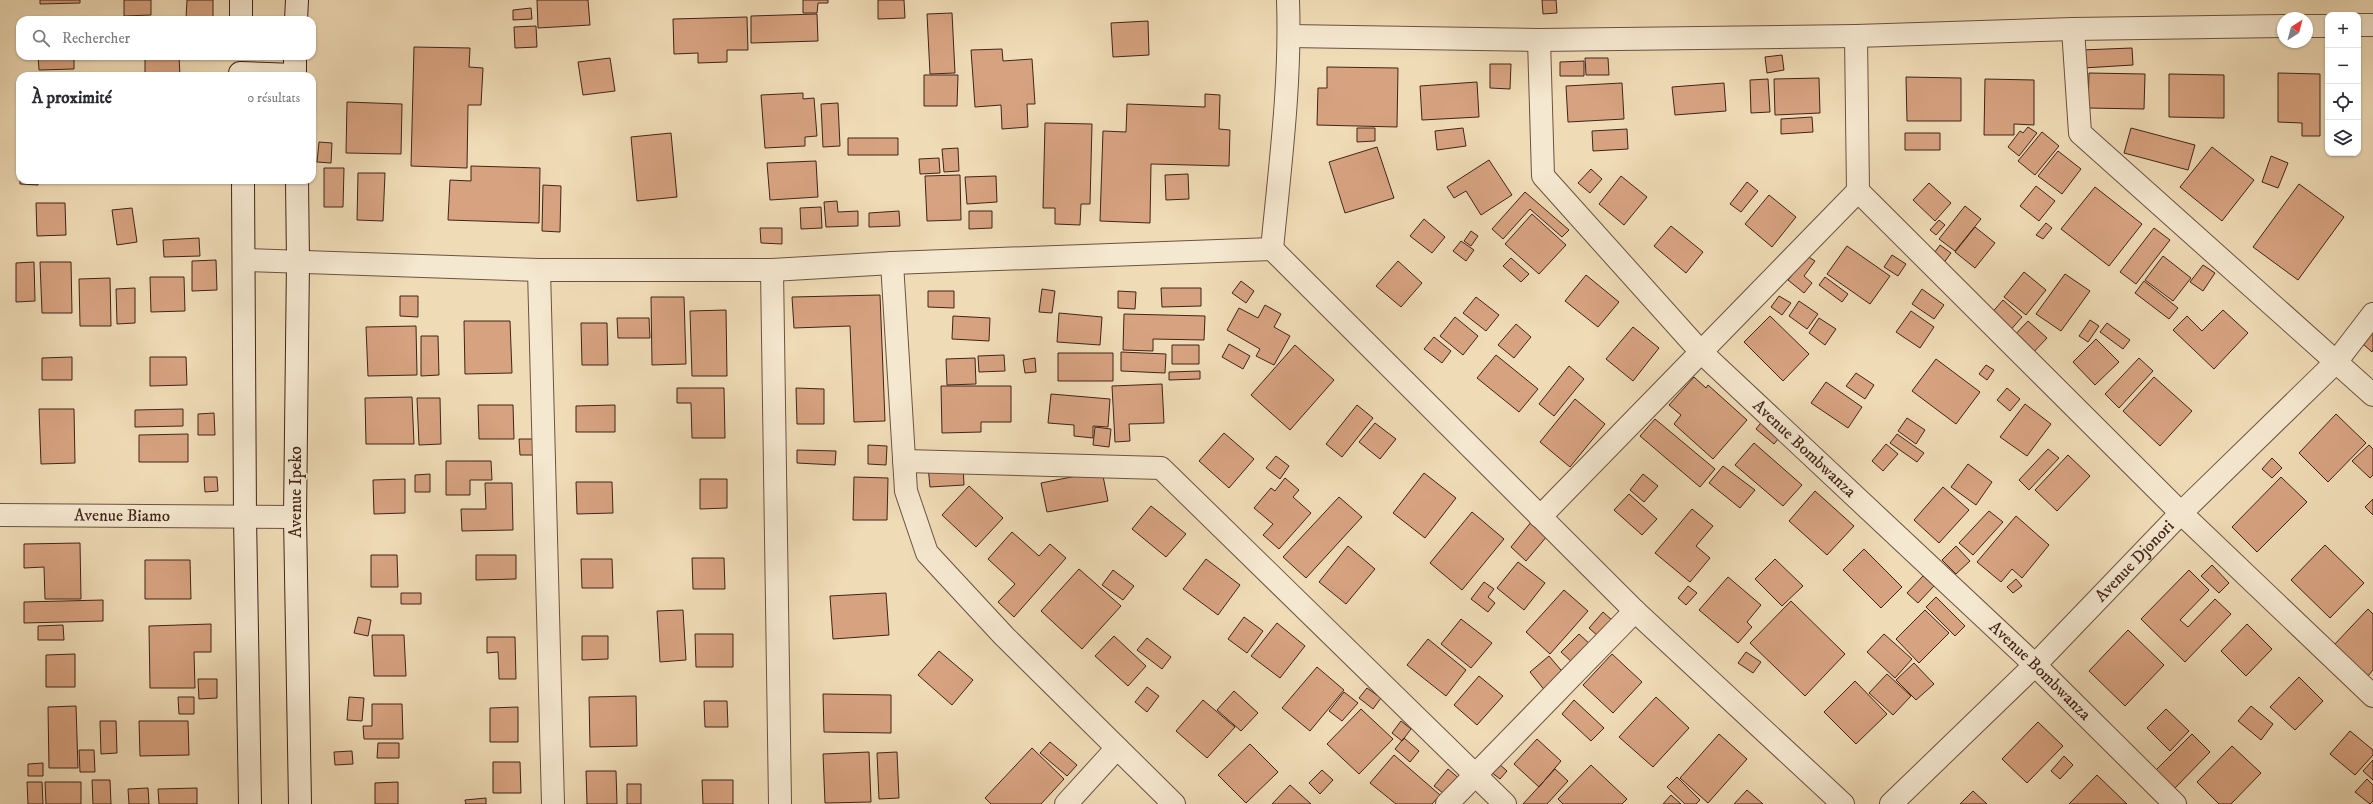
<!DOCTYPE html>
<html lang="fr">
<head>
<meta charset="utf-8">
<style>
  :root { --surface:#fff; --page:#f7f7f7; --text:#2b2b33; --muted:#7c7c81; --line:#e1e1e2 }
  body { margin:0; font-family:"IM FELL DW Pica",serif; background:var(--page); color:var(--text) }
  .controls { position:absolute; right:12px; top:12px; display:grid; overflow:hidden; border-radius:8px; box-shadow:0 1px 3px #0004 }
  .controls button { width:36px; height:36px; display:grid; place-items:center; padding:0; border:0; border-bottom:1px solid var(--line); background:var(--surface); color:var(--text); font:20px sans-serif }
  .compass { position:absolute; left:2277px; top:12px; width:36px; height:36px; border-radius:50%; background:var(--surface); box-shadow:0 1px 3px #0004; rotate:36deg }
  .list { margin:0; padding:0; list-style:none }
  h2 { display:flex; justify-content:space-between; align-items:center; height:52px; margin:0; padding:0 16px; font-size:17px }
  h2 small { font-size:13px; font-weight:400; color:var(--muted) }
  .icon { flex:none; width:22px; height:22px; fill:none; stroke:currentColor; stroke-width:2; stroke-linecap:round; stroke-linejoin:round }
  .map { position:relative; flex:none; width:2373px; height:804px; overflow:hidden }
  .search { position:absolute; background:var(--surface); box-shadow:0 1px 3px #0004; left:16px; top:16px; width:300px; height:44px; display:flex; align-items:center; gap:10px; box-sizing:border-box; padding:0 14px; border-radius:12px; color:var(--muted); font-size:15px }
  .panel { position:absolute; background:var(--surface); box-shadow:0 1px 3px #0004; left:16px; top:72px; width:300px; height:112px; border-radius:12px }
  .map>svg:first-child { display:block }
  .building { fill:#d7a280; stroke:#412418 }
  .lines { fill:none; stroke-linecap:round; stroke-linejoin:round }
  .street-casing { stroke:#6c5240; stroke-width:24 }
  .secondary-casing { stroke:#412418; stroke-width:24 }
  .street { stroke:#f5e8d0; stroke-width:22 }
  .secondary { stroke:#f5e8d0; stroke-width:22 }
  .labels { text-anchor:middle; dominant-baseline:central; stroke-width:3.5; stroke-linejoin:round; paint-order:stroke }
  .street-label { font-size:17px; fill:#412418; stroke:#f5e8d0 }
</style>
</head>
<body>
<div class="map">
<svg width="2373" height="804" viewBox="0 0 2373 804">
  <rect width="100%" height="100%" fill="#efdbb6"/>
  <filter id="stains"><feTurbulence type="fractalNoise" baseFrequency=".005" numOctaves="4"/><feColorMatrix values="0 0 0 0 .2 0 0 0 0 .09 0 0 0 0 .02 0 0 0 .5 -.17"/></filter>
  <radialGradient id="worn" r=".72"><stop offset=".6" stop-color="#630" stop-opacity="0"/><stop offset="1" stop-color="#630" stop-opacity=".3"/></radialGradient>
  <path class="building" d="M40,0h40v3l-40,1z
    M124,0h27v15l-27,1z
    M187,0h26v19l-27,-1z
    M537,0h51l2,25 -52,3z
    M803,0h25v3h-10l-1,10h-14z
    M878,0h26l1,18 -27,1z
    M1542,0h14l1,13 -14,1z
    M531,8l1,11 -19,1v-10z
    M952,13l3,60 -25,1 -3,-60z
    M817,14l1,27 -67,2v-27z
    M747,17l1,33h-21v12l-29,1v-10l-24,1 -1,-35z
    M1148,21l1,34 -36,2 -2,-34z
    M536,26l1,21 -22,1 -1,-21z
    M414,47l56,1 -1,19 14,1 -2,37h-13l-1,63 -56,-2z
    M2132,48l1,17 -50,3 -2,-18z
    M1002,49l1,12 29,-2 3,45h-8l1,23 -26,2 -1,-24 -26,2 -4,-57z
    M1782,55l2,15 -17,3 -2,-16z
    M38,56h36v13l-35,1z
    M145,56h34l1,20h-35z
    M610,58l5,33 -32,4 -5,-33z
    M1585,58h23l1,17h-23z
    M1584,61v15h-24v-14z
    M1490,64h21l-1,25 -20,-1z
    M1327,67l71,1 -1,59 -80,-2 1,-37h9z
    M2089,73l56,1 -1,35 -56,-1z
    M2278,73l42,1v62h-18v-13l-24,-1z
    M2169,74l55,1v43l-55,-1z
    M924,75h34l-1,31h-33z
    M1906,77l55,1v43h-54z
    M1819,78l1,35 -45,2 -1,-36z
    M1768,79l2,33 -19,1 -1,-33z
    M1985,79l49,1v45l-20,-1v11h-30z
    M1477,82l2,35 -57,3 -2,-34z
    M1622,83l2,36 -56,3 -2,-36z
    M1724,83l2,28 -51,4 -3,-28z
    M803,93v6l11,-1 3,38 -12,1v9l-40,2 -4,-53z
    M1205,94l15,1 -1,34 11,1 -1,36 -78,-2 -1,59 -50,-2 3,-90 23,1 1,-28 78,3z
    M347,102l55,2 -1,50 -55,-1z
    M838,103l2,43 -17,1 -2,-43z
    M1812,117l1,15 -32,2v-15z
    M1045,123l47,1 -2,80h-9l-1,21 -25,-1v-16h-12z
    M2028,127l9,6 -18,23 -11,-9 12,-16 3,2z
    M1357,128h18v13l-18,1z
    M1463,128l3,18 -29,4 -2,-19z
    M2131,128l64,17 -7,25 -64,-17z
    M1627,129l1,20 -35,2 -1,-20z
    M2042,132l17,14 -24,29 -17,-14z
    M671,133l6,64 -40,4 -6,-64z
    M1905,133h35v17h-35z
    M848,138h50v17h-50z
    M319,142l13,1 -1,20 -14,-1z
    M1377,147l17,51 -49,15 -16,-51z
    M2212,147l42,33 -32,41 -42,-34z
    M958,148l1,23 -15,1 -2,-23z
    M2058,151l23,18 -19,25 -24,-18z
    M2271,156l17,7 -10,25 -16,-6z
    M939,158l1,15 -20,1 -1,-15z
    M1489,160l23,35 -31,20 -15,-24 -12,7 -7,-11z
    M816,161l2,36 -48,3 -3,-37z
    M471,166l69,2 -1,55 -91,-3 2,-40 21,1z
    M324,168h20l-1,39h-19z
    M1591,169l11,10 -12,14 -12,-10z
    M358,173h27l-2,48 -26,-1z
    M1188,174l1,25 -23,1 -1,-25z
    M960,175l1,45 -34,1 -2,-45z
    M996,176l1,26 -30,2 -2,-27z
    M1621,176l26,21 -23,28 -25,-21z
    M20,180h18v5l-18,-1z
    M1747,182l11,9 -17,21 -11,-8z
    M1929,183l22,20 -16,18 -22,-21z
    M2299,184l45,33 -46,63 -45,-33z
    M543,185l18,1 -1,46 -18,-1z
    M2036,186l19,15 -16,20 -19,-15z
    M2095,187l47,37 -33,42 -48,-37z
    M1525,192l44,38 -7,7 -32,-28 -27,30 -11,-10z
    M1769,195l27,22 -24,30 -27,-23z
    M837,201l1,11 20,-1v15l-32,1 -2,-25z
    M36,203h29l1,32 -29,1z
    M1965,206l16,13 -26,32 -16,-12z
    M821,207l1,21 -21,1 -1,-21z
    M132,208l5,34 -20,3 -5,-35z
    M899,211l1,15 -31,1v-14z
    M969,211h23v17l-23,1z
    M1532,214l34,31 -27,29 -34,-30z
    M1424,219l21,18 -13,16 -22,-17z
    M1939,220l6,5 -9,10 -6,-5z
    M2046,223l6,5 -9,11 -7,-4z
    M1671,226l32,26 -17,21 -32,-27z
    M1975,227l20,16 -20,25 -20,-16z
    M760,228h22v16l-21,-1z
    M2154,228l16,12 -34,44 -16,-12z
    M1471,231l7,5 -7,10 -7,-5z
    M199,238l1,18 -36,1 -1,-17z
    M1461,241l13,9 -8,11 -13,-10z
    M1940,245l11,8 -8,11 -11,-8z
    M1847,246l43,30 -20,28 -43,-30z
    M1892,255l14,9 -8,12 -14,-9z
    M1807,256l8,5 -11,15 8,7 -8,10 -16,-13z
    M2163,256l28,22 -18,23 -28,-21z
    M1511,258l18,16 -8,8 -18,-16z
    M216,260l1,30 -25,1v-30z
    M1398,261l24,22 -21,24 -25,-21z
    M34,262l1,39 -19,1v-39z
    M40,262h31l1,51h-30z
    M2203,265l12,8 -12,18 -13,-9z
    M2024,272l22,18 -20,25 -22,-18z
    M2065,274l25,17 -29,40 -25,-17z
    M1586,275l33,27 -21,25 -33,-26z
    M150,277h34l1,34 -34,1z
    M1825,277l23,17 -6,8 -23,-17z
    M110,278l1,48h-31l-1,-47z
    M1241,281l13,10 -8,12 -14,-10z
    M2144,281l34,27 -9,11 -34,-26z
    M135,288v35l-18,1 -1,-35z
    M1161,288h40v18l-39,1z
    M1042,289l13,2 -3,22 -13,-1z
    M1922,289l22,16 -10,14 -22,-15z
    M928,291h26v17l-26,-1z
    M1118,291l18,1 -1,17 -17,-1z
    M880,295l5,126 -31,1 -4,-96 -56,2 -2,-31z
    M400,296h18v21l-18,-1z
    M1779,296l12,7 -9,12 -11,-8z
    M651,297h33l2,67 -34,1z
    M1476,297l23,18 -13,16 -23,-18z
    M2003,300l19,17 -14,16 -19,-17z
    M1799,301l19,13 -11,15 -18,-13z
    M1265,305l16,9 -7,13 16,9 -16,29 -18,-9 4,-7 -33,-19 12,-22 19,10z
    M726,310l1,66h-35l-2,-65z
    M2223,310l25,23 -34,36 -41,-39 14,-14 15,15z
    M1911,311l23,16 -14,21 -24,-16z
    M1059,313l43,4 -2,28 -43,-3z
    M1124,314l81,2 -1,24 -51,-1v12l-30,-1z
    M953,316l37,2 -1,23 -37,-2z
    M1770,316l39,38 -26,27 -39,-39z
    M1455,317l23,19 -15,19 -23,-19z
    M617,318h32l1,20h-32z
    M1819,318l17,11 -11,16 -16,-12z
    M2090,320l9,6 -11,16 -9,-6z
    M464,321h46l2,52 -47,1z
    M2028,321l19,17 -18,19 -19,-17z
    M581,323h26l1,42h-26z
    M2107,323l23,17 -7,9 -23,-17z
    M1516,324l15,13 -17,21 -16,-13z
    M416,326l1,49 -49,1 -2,-49z
    M1633,327l26,21 -26,33 -27,-22z
    M2373,332v18l-1,2 -9,-8z
    M421,336h17l1,39 -18,1z
    M1434,337l17,14 -9,12 -18,-14z
    M2096,339l23,23 -24,23 -22,-23z
    M1229,344l21,12 -7,13 -21,-12z
    M1172,345h27v19h-27z
    M1295,345l39,35 -44,50 -39,-35z
    M1121,352l45,2 -1,19 -44,-2z
    M1058,353h55v28h-55z
    M1004,355l1,16 -26,1 -1,-16z
    M1496,355l42,34 -19,23 -42,-34z
    M72,357v23h-30v-22z
    M150,357h36l1,28 -37,1z
    M975,358l1,26 -29,1 -1,-26z
    M1035,358l1,14 -11,1 -2,-13z
    M2139,358l14,13 -34,37 -14,-14z
    M1936,359l44,33 -24,32 -44,-33z
    M1986,365l8,5 -7,10 -8,-6z
    M1569,366l15,13 -30,37 -15,-12z
    M1200,371v8l-31,1v-8z
    M1856,373l18,12 -9,14 -19,-13z
    M1694,377l12,11 2,-3 39,35 -34,39 -39,-35 7,-9 -12,-10z
    M2154,377l38,34 -32,35 -37,-35z
    M1826,382l36,25 -14,21 -37,-25z
    M1162,384l2,39 -35,1 1,17 -15,1 -3,-56z
    M941,386h70v36h-30v10l-39,1z
    M677,388h47l1,50h-33l-1,-35h-14z
    M796,388l28,1v35h-27z
    M2007,388l13,11 -10,12 -13,-11z
    M1051,394l59,5 -2,28 -15,-1v12l-19,-2v-11l-26,-2z
    M412,397l2,47h-48l-1,-46z
    M417,398h23l1,46 -22,1z
    M1575,399l30,25 -35,43 -30,-25z
    M2025,404l26,20 -24,32 -27,-19z
    M478,405h35l1,34h-35z
    M615,405v27h-39v-26z
    M1357,405l16,13 -31,39 -16,-13z
    M39,409h35l1,54 -34,1z
    M183,409v17l-48,1v-17z
    M214,413l1,22h-17v-21z
    M2336,414l30,29 -38,39 -29,-29z
    M1907,418l18,12 -9,14 -18,-13z
    M1655,419l60,50 -15,18 -60,-51z
    M1764,419l18,15 -8,10 -18,-15z
    M1375,423l21,16 -16,20 -21,-17z
    M1095,427l16,2 -2,18 -16,-2z
    M1224,433l30,26 -25,29 -30,-27z
    M188,434v28h-49v-27z
    M1897,434l27,19 -7,9 -27,-19z
    M519,439h18v16h-17z
    M1754,443l48,42 -19,21 -48,-41z
    M1886,444l12,10 -15,17 -11,-10z
    M868,445l19,1 -1,19 -18,-1z
    M2369,445l4,4v26l-3,3 -18,-17z
    M2048,449l11,9 -30,32 -10,-10z
    M797,450l39,1 -1,14 -38,-2z
    M2068,455l22,21 -33,35 -22,-21z
    M1276,456l13,10 -9,13 -14,-11z
    M2272,458l10,10 -10,10 -10,-9z
    M446,461h45l1,19h-22v15h-24z
    M963,464l1,21 -34,2 -2,-21z
    M1968,464l24,18 -16,23 -25,-18z
    M1723,466l32,24 -15,18 -31,-25z
    M1102,471l6,30 -61,11 -6,-29z
    M1424,473l32,25 -31,40 -32,-25z
    M430,474v18h-15v-17z
    M1643,474l15,12 -14,16 -14,-12z
    M204,477h13l1,14 -13,1z
    M854,477l34,1 -1,42h-34z
    M2281,477l26,25 -50,50 -25,-25z
    M1285,478l14,12 -6,7 18,16 -32,36 -16,-14 10,-11 -19,-16 17,-20 4,3z
    M405,479v34l-31,1 -1,-34z
    M700,479h27v29l-27,1z
    M576,482h36l1,31 -36,1z
    M485,483h27l1,47 -51,1 -1,-22h25z
    M969,486l34,32 -27,29 -34,-32z
    M1943,487l26,23 -30,33 -25,-23z
    M1815,491l39,35 -27,29 -38,-34z
    M1629,494l28,25 -15,16 -28,-25z
    M1339,497l23,20 -56,61 -23,-21z
    M2373,499v16l-8,-8z
    M1151,506l35,28 -20,23 -34,-28z
    M1692,509l21,17 -17,20 14,12 -20,24 -35,-29z
    M1989,511l14,11 -30,33 -14,-12z
    M1472,512l32,27 -42,51 -32,-27z
    M2016,516l33,29 -27,33 -10,-9 -11,13 -24,-20z
    M1532,521l16,14 -22,26 -15,-14z
    M1012,532l27,24 11,-12 16,14 -52,59 -16,-15 17,-18 -27,-25z
    M80,543l1,56h-36l-1,-32 -20,1v-24z
    M2325,545l39,38 -34,35 -39,-38z
    M1348,546l27,23 -29,35 -27,-22z
    M1956,546l14,15 -14,13 -14,-14z
    M1864,549l38,38 -21,21 -38,-38z
    M371,555h26l1,32h-27z
    M476,555h40v24l-40,1z
    M692,558h32l1,31h-32z
    M581,559h31l1,29h-31z
    M1206,559l34,26 -22,30 -35,-26z
    M1775,559l28,27 -21,20 -27,-27z
    M145,560h45l1,39h-46z
    M1518,562l27,21 -21,27 -27,-22z
    M2212,565l17,18 -10,10 -18,-17z
    M1079,569l42,37 -39,43 -41,-38z
    M1113,570l21,16 -11,14 -21,-15z
    M2189,570l20,20 -29,30 8,7 27,-28 16,15 -46,48 -44,-43z
    M1923,576l11,10 -16,17 -11,-10z
    M1728,577l33,28 -14,17 5,5 -14,16 -39,-33z
    M2016,579l6,7 -9,7 -6,-6z
    M1484,582l10,7 -6,8 7,6 -7,9 -17,-13z
    M1688,586l9,7 -11,12 -8,-7z
    M1564,590l24,21 -38,43 -24,-22z
    M401,593h20v11h-20z
    M886,593l3,42 -56,4 -3,-43z
    M1936,597l29,29 -10,10 -29,-29z
    M103,600v21l-79,2v-21z
    M1791,601l54,53 -40,42 -55,-53z
    M2368,609l5,5v56l-5,6 -34,-31z
    M683,610l3,50 -26,2 -3,-51z
    M1925,610l24,23 -30,30 -23,-24z
    M1603,612l10,9 -14,16 -10,-9z
    M358,617l13,3 -3,16 -14,-3z
    M1244,617l19,14 -16,22 -19,-14z
    M1461,619l31,24 -21,25 -30,-24z
    M1277,623l28,23 -25,32 -29,-22z
    M211,624v28h-17l1,36h-45l-1,-62z
    M2247,624l25,25 -26,27 -25,-25z
    M63,625l1,15h-26v-14z
    M2128,630l36,35 -39,41 -36,-35z
    M695,634h38v33h-37z
    M1579,634l12,11 -18,18 -12,-11z
    M1884,634l28,25 -17,19 -28,-26z
    M372,635h32l2,41h-32z
    M582,636h26v23l-26,1z
    M1114,636l32,30 -18,20 -33,-30z
    M487,637h28l1,42h-17l-1,-27 -11,1z
    M1147,638l24,19 -9,12 -25,-19z
    M1428,639l38,31 -20,26 -39,-31z
    M939,651l34,29 -21,25 -34,-30z
    M1746,652l15,10 -8,11 -15,-10z
    M75,654v33h-29v-32z
    M1612,654l30,28 -29,31 -30,-28z
    M1549,656l17,20 -20,16 -16,-20z
    M1914,663l20,21 -18,16 -20,-20z
    M1317,667l27,23 -34,41 -28,-23z
    M1887,674l24,22 -18,19 -24,-22z
    M1479,676l24,20 -26,29 -23,-20z
    M2299,677l24,24 -28,29 -25,-23z
    M198,679h19v19l-18,1z
    M1855,681l32,33 -31,30 -32,-32z
    M1147,687l12,9 -12,16 -12,-10z
    M1367,688l14,10 -8,11 -14,-11z
    M1234,691l24,22 -17,18 -24,-21z
    M1344,692l14,11 -16,18 -13,-10z
    M823,694l68,1v38l-67,-1z
    M636,696l1,50 -47,1 -1,-50z
    M178,697h16v17h-15z
    M349,697l15,1 -2,23 -15,-1z
    M1656,697l33,31 -36,39 -34,-30z
    M1203,700l32,27 -28,31 -31,-27z
    M1574,700l30,28 -13,13 -29,-27z
    M704,701h23l1,26h-23z
    M372,704h30l1,35h-39l-1,-13h9z
    M76,706l2,62h-29l-1,-61z
    M2251,706l22,18 -12,16 -23,-19z
    M518,707v35h-28v-34z
    M1361,709l32,30 -34,35 -32,-30z
    M2166,709l23,22 -19,20 -23,-23z
    M100,721h16l1,32 -16,1z
    M139,721h49l1,34 -49,1z
    M1401,721l10,8 -9,12 -10,-8z
    M2038,722l25,24 -36,37 -25,-24z
    M2350,731l23,19v5l-18,20 -25,-21z
    M1719,734l28,25 -39,44 -28,-25z
    M2192,734l18,18 -36,37 -19,-18z
    M1404,738l15,13 -9,11 -15,-13z
    M1537,739l24,22 -22,26 -25,-23z
    M1050,742l27,23 -10,11 -27,-23z
    M378,743h21v15h-22z
    M1250,744l28,28 -32,31 -28,-28z
    M2232,746l29,27 -30,31h-12l-22,-22z
    M1032,748l32,31 -23,25h-50l-6,-6z
    M79,750h15l1,22h-15z
    M352,751l1,13 -18,1 -1,-13z
    M869,752l2,50 -46,1 -2,-49z
    M897,752l2,46 -20,1 -2,-46z
    M1394,755l46,40 -8,9h-36l-26,-21z
    M2064,756l9,9 -13,14 -9,-8z
    M2373,760v20l-10,-9z
    M493,762h27l1,31h-28z
    M43,763v13h-15v-12z
    M1498,763l9,8 -7,8 -9,-7z
    M1591,765l36,34 -5,5h-59l-5,-5z
    M1448,769l13,11 -13,17 -14,-11z
    M1555,769l13,12 -21,23h-24z
    M1322,770l11,10 -13,14 -11,-11z
    M586,771h30l1,33h-30z
    M2097,775l30,29h-58z
    M1677,777l23,23 -4,4h-11l-18,-17z
    M2367,779l6,6v16l-3,3 -15,-12z
    M92,780h18l1,24h-18z
    M702,780h31v24h-30z
    M27,782h15l1,22h-15z
    M45,782h36v22h-35z
    M398,782v22h-23v-21z
    M627,784h14v20h-14z
    M1290,785l21,19h-39z
    M148,788l1,16h-20l-1,-15z
    M197,788v16h-38l-1,-15z
    M1747,790l16,14h-29z
    M1973,791l14,13h-27z
    M1671,795l10,9h-18z
    M486,798v6h-20l-1,-4z"/>
  <g class="lines">
    <g class="street-casing">
      <g id="street">
        <path d="M2358,25h15"/>
        <path d="M2307,26h21"/>
        <path d="M2073,29l7,104 293,262"/>
        <path d="M1289,36l250,4 317,-4 217,-7 210,-3"/>
        <path d="M1856,36l2,155 323,322 192,183"/>
        <path id="s1" d="M1539,40l4,136 158,176 334,313 140,139"/>
        <path d="M1272,249c8,-83 19,-166 16,-249"/>
        <path d="M245,260l294,10h233l120,-7 380,-14 363,362 208,193"/>
        <path d="M892,263l14,228 21,62 77,83 170,168"/>
        <path d="M539,270l14,534"/>
        <path d="M772,270l8,534"/>
        <path d="M904,461l257,7 344,336"/>
        <path id="s2" d="M0,515l295,2"/>
        <path d="M1540,517l318,-326"/>
        <path d="M1066,804l51,-56"/>
        <path d="M1447,804l188,-193"/>
        <path id="s3" d="M1891,804l144,-139 146,-152 155,-151 37,-48"/>
      </g>
    </g>
    <g class="secondary-casing">
      <path id="secondary" d="M241,20v-20
        M296,20l1,-20
        M240,73l55,2
        M295,76v-20
        M243,180l2,337 5,287
        M297,180l1,81 -3,256 5,287"/>
    </g>
    <use href="#street" class="street"/>
    <use href="#secondary" class="secondary"/>
  </g>
  <g class="labels">
    <g class="street-label">
      <text stroke="none"><textPath href="#s1" startOffset="514">Avenue Bombwanza</textPath></text>
      <text transform="translate(296 492) rotate(-90)">Avenue Ipeko</text>
      <text stroke="none"><textPath href="#s2" startOffset="122">Avenue Biamo</textPath></text>
      <text stroke="none"><textPath href="#s3" startOffset="344">Avenue Djonori</textPath></text>
      <text stroke="none"><textPath href="#s1" startOffset="838">Avenue Bombwanza</textPath></text>
    </g>
  </g>
  <rect width="100%" height="100%" filter="url(#stains)"/>
  <rect width="100%" height="100%" fill="url(#worn)"/>
</svg>
<div class="controls">
<button>+</button>
<button>−</button>
<button><svg class="icon" aria-label="locate" viewBox="0 0 24 24"><circle cx="12" cy="12" r="6"/><path d="M12 2v4M12 18v4M2 12h4M18 12h4"/></svg></button>
<button><svg class="icon" aria-label="layers" viewBox="0 0 24 24"><path d="M12 4l9 5-9 5-9-5zM3 14l9 5 9-5"/></svg></button>
</div>
<svg class="compass" viewBox="-18 -18 36 36"><path d="M0-13l5 13h-10z" fill="#e53935"/><path d="M0 13l5-13h-10z" fill="#7c7c81"/></svg>
<div class="search"><svg class="icon" aria-label="search" viewBox="0 0 24 24"><circle cx="10" cy="10" r="6"/><path d="M15 15l6 6"/></svg>Rechercher</div>
<section class="panel">
<h2>À proximité<small>0 résultats</small></h2>
<ul class="list">
</ul>
</section>
</div>
</body>
</html>
